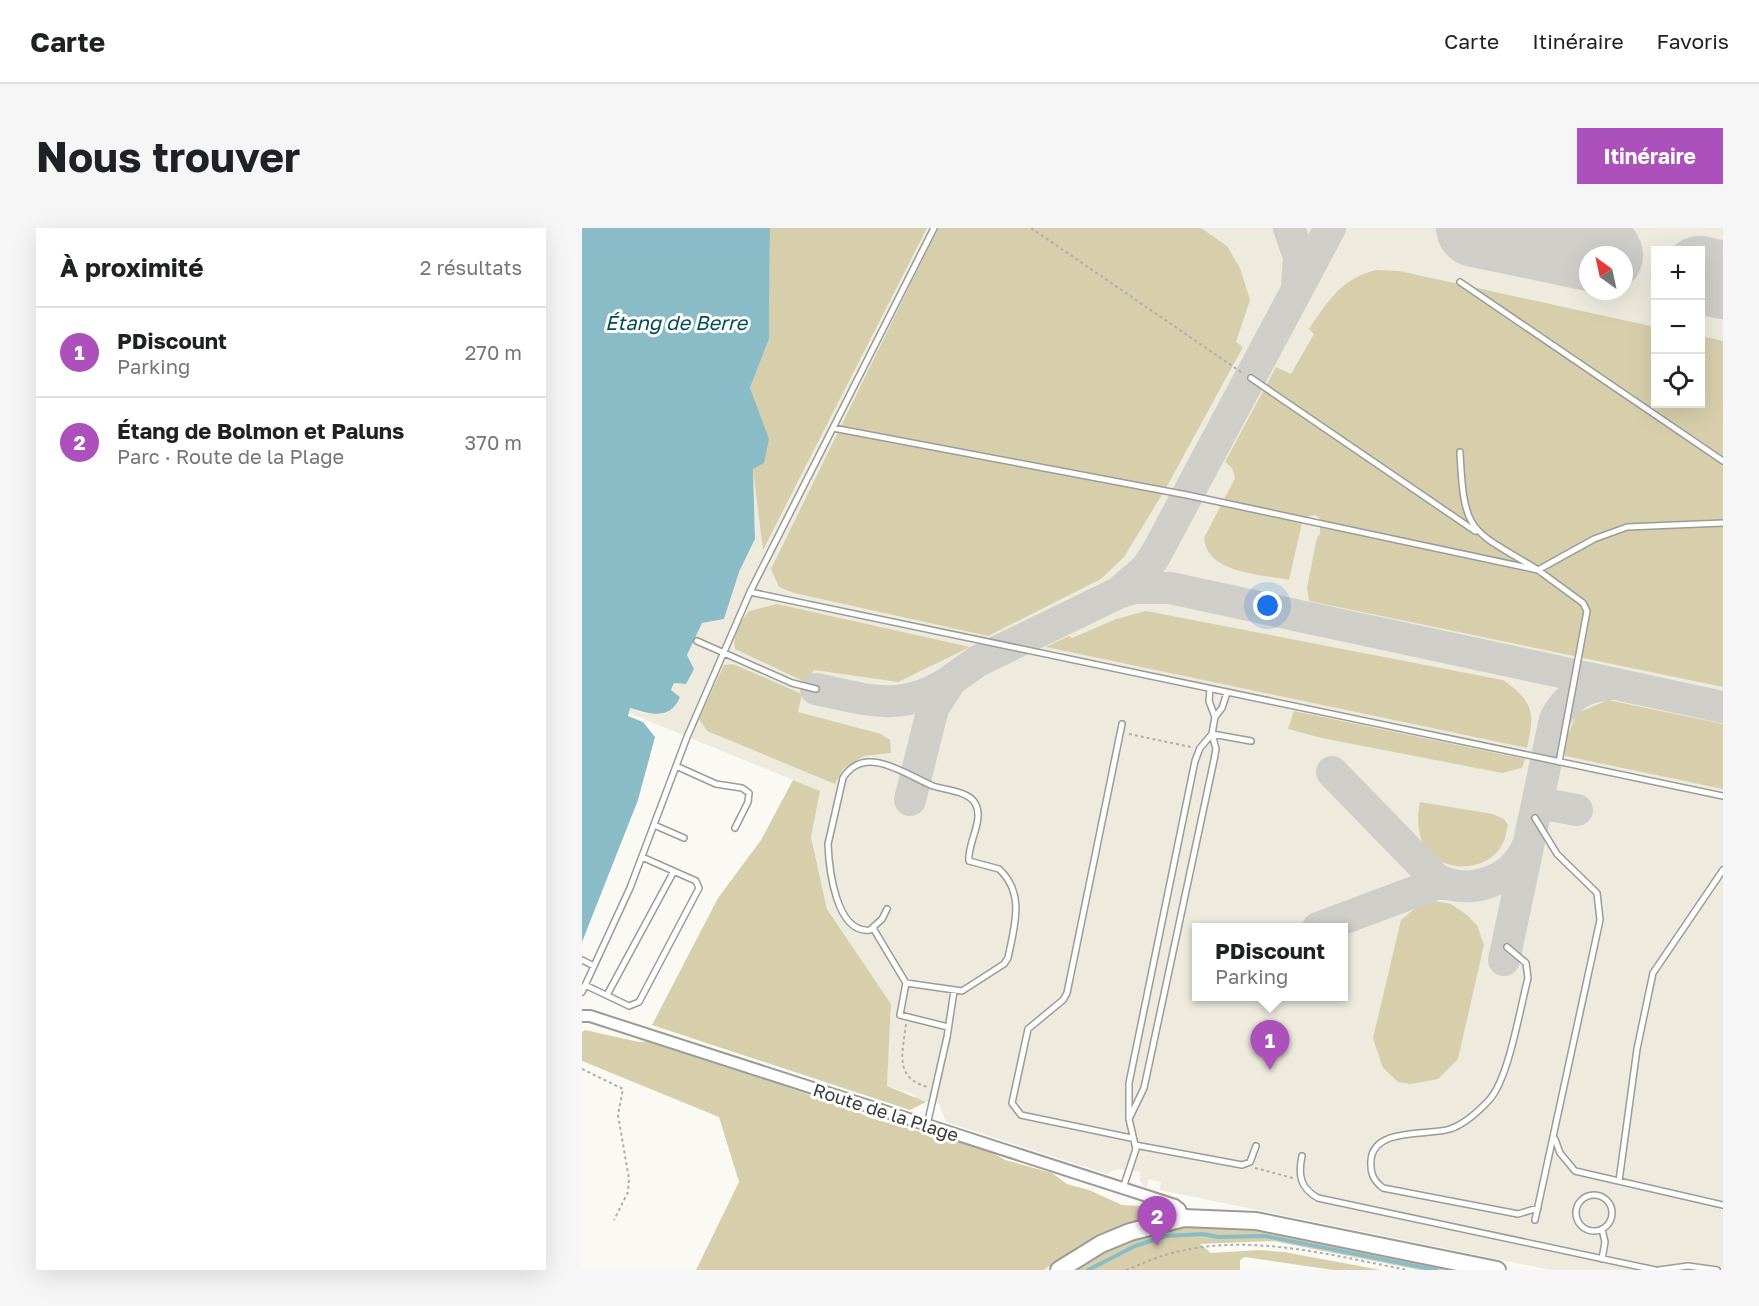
<!DOCTYPE html>
<html lang="fr">
<head>
<meta charset="utf-8">
<style>
  :root { --surface:#fff; --page:#f6f6f6; --text:#202124; --muted:#757577; --line:#e0e0e0; --accent:#ac50bb }
  body { margin:0; font-family:"Golos Text",sans-serif; background:var(--page); color:var(--text) }
  .controls { position:absolute; right:18px; top:18px; display:grid; overflow:hidden; border-radius:0px; box-shadow:0 6px 24px #0002 }
  .controls button { width:54px; height:54px; display:grid; place-items:center; padding:0; border:0; border-bottom:2px solid var(--line); background:var(--surface); color:var(--text); font:30px sans-serif }
  .compass { position:absolute; left:997px; top:18px; width:54px; height:54px; border-radius:50%; background:var(--surface); box-shadow:0 6px 24px #0002; rotate:327deg }
  .you { position:absolute; left:686px; top:378px; width:21px; height:21px; margin:-15px; border:4px solid #fff; border-radius:50%; background:#1a73e8; box-shadow:0 0 0 9px #1a73e833 }
  .badge { display:grid; place-items:center; width:39px; height:39px; border-radius:50%; background:var(--accent); color:#fff; font-size:20px; font-weight:700 }
  .pin { position:absolute; translate:-50% -50px; filter:drop-shadow(0 2px 3px #0008) }
  .pin::after { content:''; position:absolute; top:32px; width:21px; height:18px; background:inherit; clip-path:polygon(0 0,100% 0,50% 100%) }
  .popup { position:absolute; left:610px; top:695px; width:156px; height:78px; box-sizing:border-box; display:grid; place-content:center; border-radius:0px; background:var(--surface); filter:drop-shadow(0 2px 4px #0005); font-size:20px; white-space:nowrap; color:var(--muted) }
  .popup b { font-size:22px; color:var(--text) }
  .popup::after { content:''; position:absolute; left:50%; top:100%; margin-left:-12px; border:12px solid transparent; border-top-color:var(--surface) }
  .list { margin:0; padding:0; list-style:none }
  h2 { display:flex; justify-content:space-between; align-items:center; height:78px; margin:0; padding:0 24px; font-size:26px }
  h2 small { font-size:20px; font-weight:400; color:var(--muted) }
  .list li { display:grid; grid-template-columns:39px 1fr auto; gap:18px; align-items:center; box-sizing:border-box; height:90px; padding:0 24px; border-top:2px solid var(--line) }
  .list b { display:block; font-size:22px; white-space:nowrap }
  .list p { margin:0; font-size:20px; white-space:nowrap; color:var(--muted) }
  .list em { font-size:20px; font-style:normal; color:var(--muted) }
  .icon { flex:none; width:33px; height:33px; fill:none; stroke:currentColor; stroke-width:2; stroke-linecap:round; stroke-linejoin:round }
  .map { position:relative; flex:none; width:1141px; height:1042px; overflow:hidden; border-radius:0px }
  header { display:flex; align-items:center; gap:36px; box-sizing:border-box; height:84px; padding:0 30px; background:var(--surface); border-bottom:2px solid var(--line) }
  header strong { font-size:28px }
  nav { display:flex; gap:33px; margin-inline-start:auto; font-size:21px }
  .intro { display:flex; align-items:center; justify-content:space-between; box-sizing:border-box; height:144px; padding:0 36px }
  h1 { margin:0; font-size:42px }
  .button { padding:15px 27px; border-radius:0px; background:var(--accent); color:#fff; font-size:21px; font-weight:700 }
  main { display:flex; gap:36px; padding:0 36px }
  aside { flex:1; background:var(--surface); border-radius:0px; box-shadow:0 6px 24px #0002 }
  .map>svg:first-child { display:block }
  .built { fill:#eeebde; fill-rule:evenodd }
  .green { fill:#d7cfac }
  .water { fill:#8abcc8 }
  .lines { fill:none; stroke-linecap:round; stroke-linejoin:round }
  .stream { stroke:#8abcc8; stroke-width:4 }
  .taxiway { stroke:#cfcec8; stroke-width:32 }
  .runway { stroke:#cfcec8; stroke-width:78 }
  .lane-casing { stroke:#9c9b95; stroke-width:8 }
  .street-casing { stroke:#9c9b95; stroke-width:14 }
  .secondary-casing { stroke:#9c9b95; stroke-width:20 }
  .path { stroke:#b0aeaa; stroke-width:2; stroke-dasharray:3 3; stroke-linecap:butt }
  .lane { stroke:#fff; stroke-width:5 }
  .street { stroke:#fff; stroke-width:10 }
  .secondary { stroke:#fff; stroke-width:16 }
  .labels { text-anchor:middle; dominant-baseline:central; stroke-width:6; stroke-linejoin:round; paint-order:stroke }
  .street-label { font-size:18px; fill:#393836; stroke:#fff }
  .water-label { font-size:20px; font-style:italic; fill:#004c59; stroke:#fff }
</style>
</head>
<body>
<header>
<strong>Carte</strong>
<nav><a>Carte</a><a>Itinéraire</a><a>Favoris</a></nav>
</header>
<div class="intro"><h1>Nous trouver</h1><a class="button">Itinéraire</a></div>
<main>
<aside>
<h2>À proximité<small>2 résultats</small></h2>
<ul class="list">
<li><span class="badge">1</span><div><b>PDiscount</b><p>Parking</p></div><em>270 m</em></li>
<li><span class="badge">2</span><div><b>Étang de Bolmon et Paluns</b><p>Parc · Route de la Plage</p></div><em>370 m</em></li>
</ul>
</aside>
<div class="map">
<svg width="1141" height="1042" viewBox="0 0 1141 1042">
  <rect width="100%" height="100%" fill="#fbf9f3"/>
  <path class="built" d="M188,0h953v1042h-172l-391,-80 1,-8 -12,-3 -2,8 -3,-1 -4,-5v-9l-23,-3 -10,5 -161,-52 -7,-18 -24,-5v-4l-28,-9 4,-82 -64,-95 -16,-72 9,-46 -191,-78 1,-5 16,6 34,-17 -9,-7 3,-7 20,-14 -7,-14 15,-32 22,-4 15,-47 16,-33 -5,-151 19,-49zM1074,22h44v154h-44zM1006,27h36v36h-36zM614,700h148v68h-148z"/>
  <path class="green" d="M188,0h157l-164,322 -10,-81 -3,-81 19,-49z
    M356,0h263l26,18 13,22 10,32 -14,42 7,5 -77,141 -42,69 -23,22 -113,57 -194,-43 -15,-6 -8,-18z
    M794,42l23,1 256,56 1,77h44l1,-68 22,5v346l-414,-86 -2,-13 10,-51 3,-3v-15l-4,-4 -6,1 -8,7 -13,57c-28,-6 -82,-6 -85,-42l31,-60 -3,-10 -7,-6 51,-95 15,7 23,-40 -5,-5c19,-28 33,-51 67,-59z
    M195,376l193,43 -72,35 -84,-12 -7,13 -72,-34c-3,-16 5,-26 14,-38z
    M564,383l357,69c31,22 32,32 24,68l-481,-101 23,-11 3,2 44,-19z
    M151,436l69,30 -4,18 83,22 9,6 1,13 -27,3 -21,13 -8,15 -128,-53 -8,-12 25,-54z
    M1026,472l115,24v65l-158,-33v-14l12,-29z
    M712,483l231,48 -3,9 -20,5 -180,-35 -34,-9z
    M211,552l27,11 -9,46 16,72 64,95 -4,82 39,16 -16,8 -258,-85 66,-127 43,-58z
    M838,574l73,12 11,5 4,6c-2,6 -2,13 -5,18 -14,29 -60,32 -78,4 -8,-13 -8,-31 -5,-45z
    M852,673l17,3 16,11 10,10 7,20 -26,114 -20,20 -27,5 -13,-2 -15,-14 -10,-30 28,-118 17,-14z
    M3,802l54,12 12,-1 200,68 19,9 117,32 18,10 47,13 15,11 22,6 33,15 34,2 3,4 -77,33 -38,26h-348l43,-88 -20,-65 -137,-56v-29z
    M594,997c98,-1 193,25 289,45h-45l-147,-29 -73,3 11,9 48,-3 25,2 97,18h-48l-88,-13 -5,3v10h-171l61,-32z"/>
  <path class="water" d="M0,0h188l-1,111 -19,49 19,51 -5,24 -11,6 2,70 -16,33 -15,47 -22,4 -15,32 7,14 -8,15 -12,-1 -3,7 9,7c-10,24 -30,17 -50,11l-2,8 15,6 12,15 -17,63 -56,142z"/>
  <g class="lines">
    <path class="stream" d="M506,1042l47,-24 31,-10 37,-2 15,3 47,-1 171,34"/>
    <path class="taxiway" d="M707,0l10,29 -2,29
      M536,365l28,-24 10,-15 174,-326
      M234,461c52,11 86,24 134,-8
      M750,544l104,107c33,17 76,3 91,-32
      M328,572l23,-92 18,-28 27,-19 140,-68 16,-5h36l553,119
      M956,575l39,7
      M736,700l118,-44h11
      M922,732l51,-241c11,-21 28,-33 52,-34"/>
    <path class="runway" d="M893,0l129,27
      M1118,47l23,5"/>
    <g class="lane-casing">
      <path id="lane" d="M878,54l263,179
        M669,150l224,153
        M251,200l354,67 351,75 45,33 4,8 -28,151
        M878,224c4,84 10,76 78,118l56,-31 33,-12 96,-4
        M168,364l973,204
        M115,413l95,42 24,6
        M628,461l-1,12 6,16 7,-9 5,-15
        M633,489l-3,17 39,7
        M540,496l-55,269 -4,7 -35,29 -16,74 9,12 110,23
        M94,538l40,18 26,4 7,5 -1,9 -13,26
        M953,590l22,36 40,39 3,27 -65,300
        M72,597l30,13
        M305,681l-5,10 -12,11c-34,4 -41,-61 -42,-86l15,-66c22,-35 63,-3 90,8 12,4 35,5 42,17 10,17 -8,40 -6,58l30,8c27,25 15,58 9,89l-4,6 -42,27 -56,-8
        M291,700l33,55 -6,32 48,12
        M925,719l19,16 2,15c-8,30 -19,99 -38,121 -11,12 -25,25 -40,30 -22,7 -76,-2 -79,31 -1,13 2,20 12,28l135,26 20,-6
        M0,732l12,6
        M3,757l44,21 10,-4 60,-114 -3,-7 -54,-24
        M0,764l48,-104 57,-151 63,-145 184,-364
        M25,767l67,-124
        M345,897l20,-88 7,-46
        M973,911l5,14 15,18 148,34
        M553,917l107,20 8,-3 6,-16
        M720,928c-4,19 -2,32 16,42l337,72
        M1037,953l18,-132 16,-76 70,-103
        M541,960l13,-39 -7,-30 15,-31 70,-328 2,-11 -4,-15 -12,14 -5,13 -66,322v36
        M994 985a18 18 0 1 1 36 0a18 18 0 1 1-36 0Z
        M1020,1031l3,-17 -3,-13
        M1077,1042l29,-4 29,4"/>
    </g>
    <g class="street-casing">
      <path id="street" d="M0,788h8l585,189 5,4 4,9"/>
    </g>
    <g class="secondary-casing">
      <path id="secondary" d="M477,1042l42,-26 29,-12 54,-14 72,3 241,49"/>
    </g>
    <path class="path" d="M449,0l213,146
      M547,506l62,13
      M324,796c-3,28 -13,54 22,63
      M0,841l41,20 -5,26 11,64 -1,13 -14,28
      M673,940l38,10
      M544,1042c13,-5 26,-11 39,-15 80,-24 164,0 243,15"/>
    <use href="#lane" class="lane"/>
    <use href="#street" class="street"/>
    <use href="#secondary" class="secondary"/>
  </g>
  <g class="labels">
    <g class="street-label">
      <text transform="translate(304 884) rotate(18)">Route de la Plage</text>
    </g>
    <g class="water-label">
      <text x="94" y="94">Étang de Berre</text>
    </g>
  </g>
</svg>
<div class="controls">
<button>+</button>
<button>−</button>
<button><svg class="icon" aria-label="locate" viewBox="0 0 24 24"><circle cx="12" cy="12" r="6"/><path d="M12 2v4M12 18v4M2 12h4M18 12h4"/></svg></button>
</div>
<svg class="compass" viewBox="-18 -18 36 36"><path d="M0-13l5 13h-10z" fill="#e53935"/><path d="M0 13l5-13h-10z" fill="#757577"/></svg>
<div class="you"></div>
<div class="pin badge" style="left:688px;top:842px">1</div>
<div class="popup"><b>PDiscount</b>Parking</div>
<div class="pin badge" style="left:575px;top:1018px">2</div>
</div>
</main>
</body>
</html>
